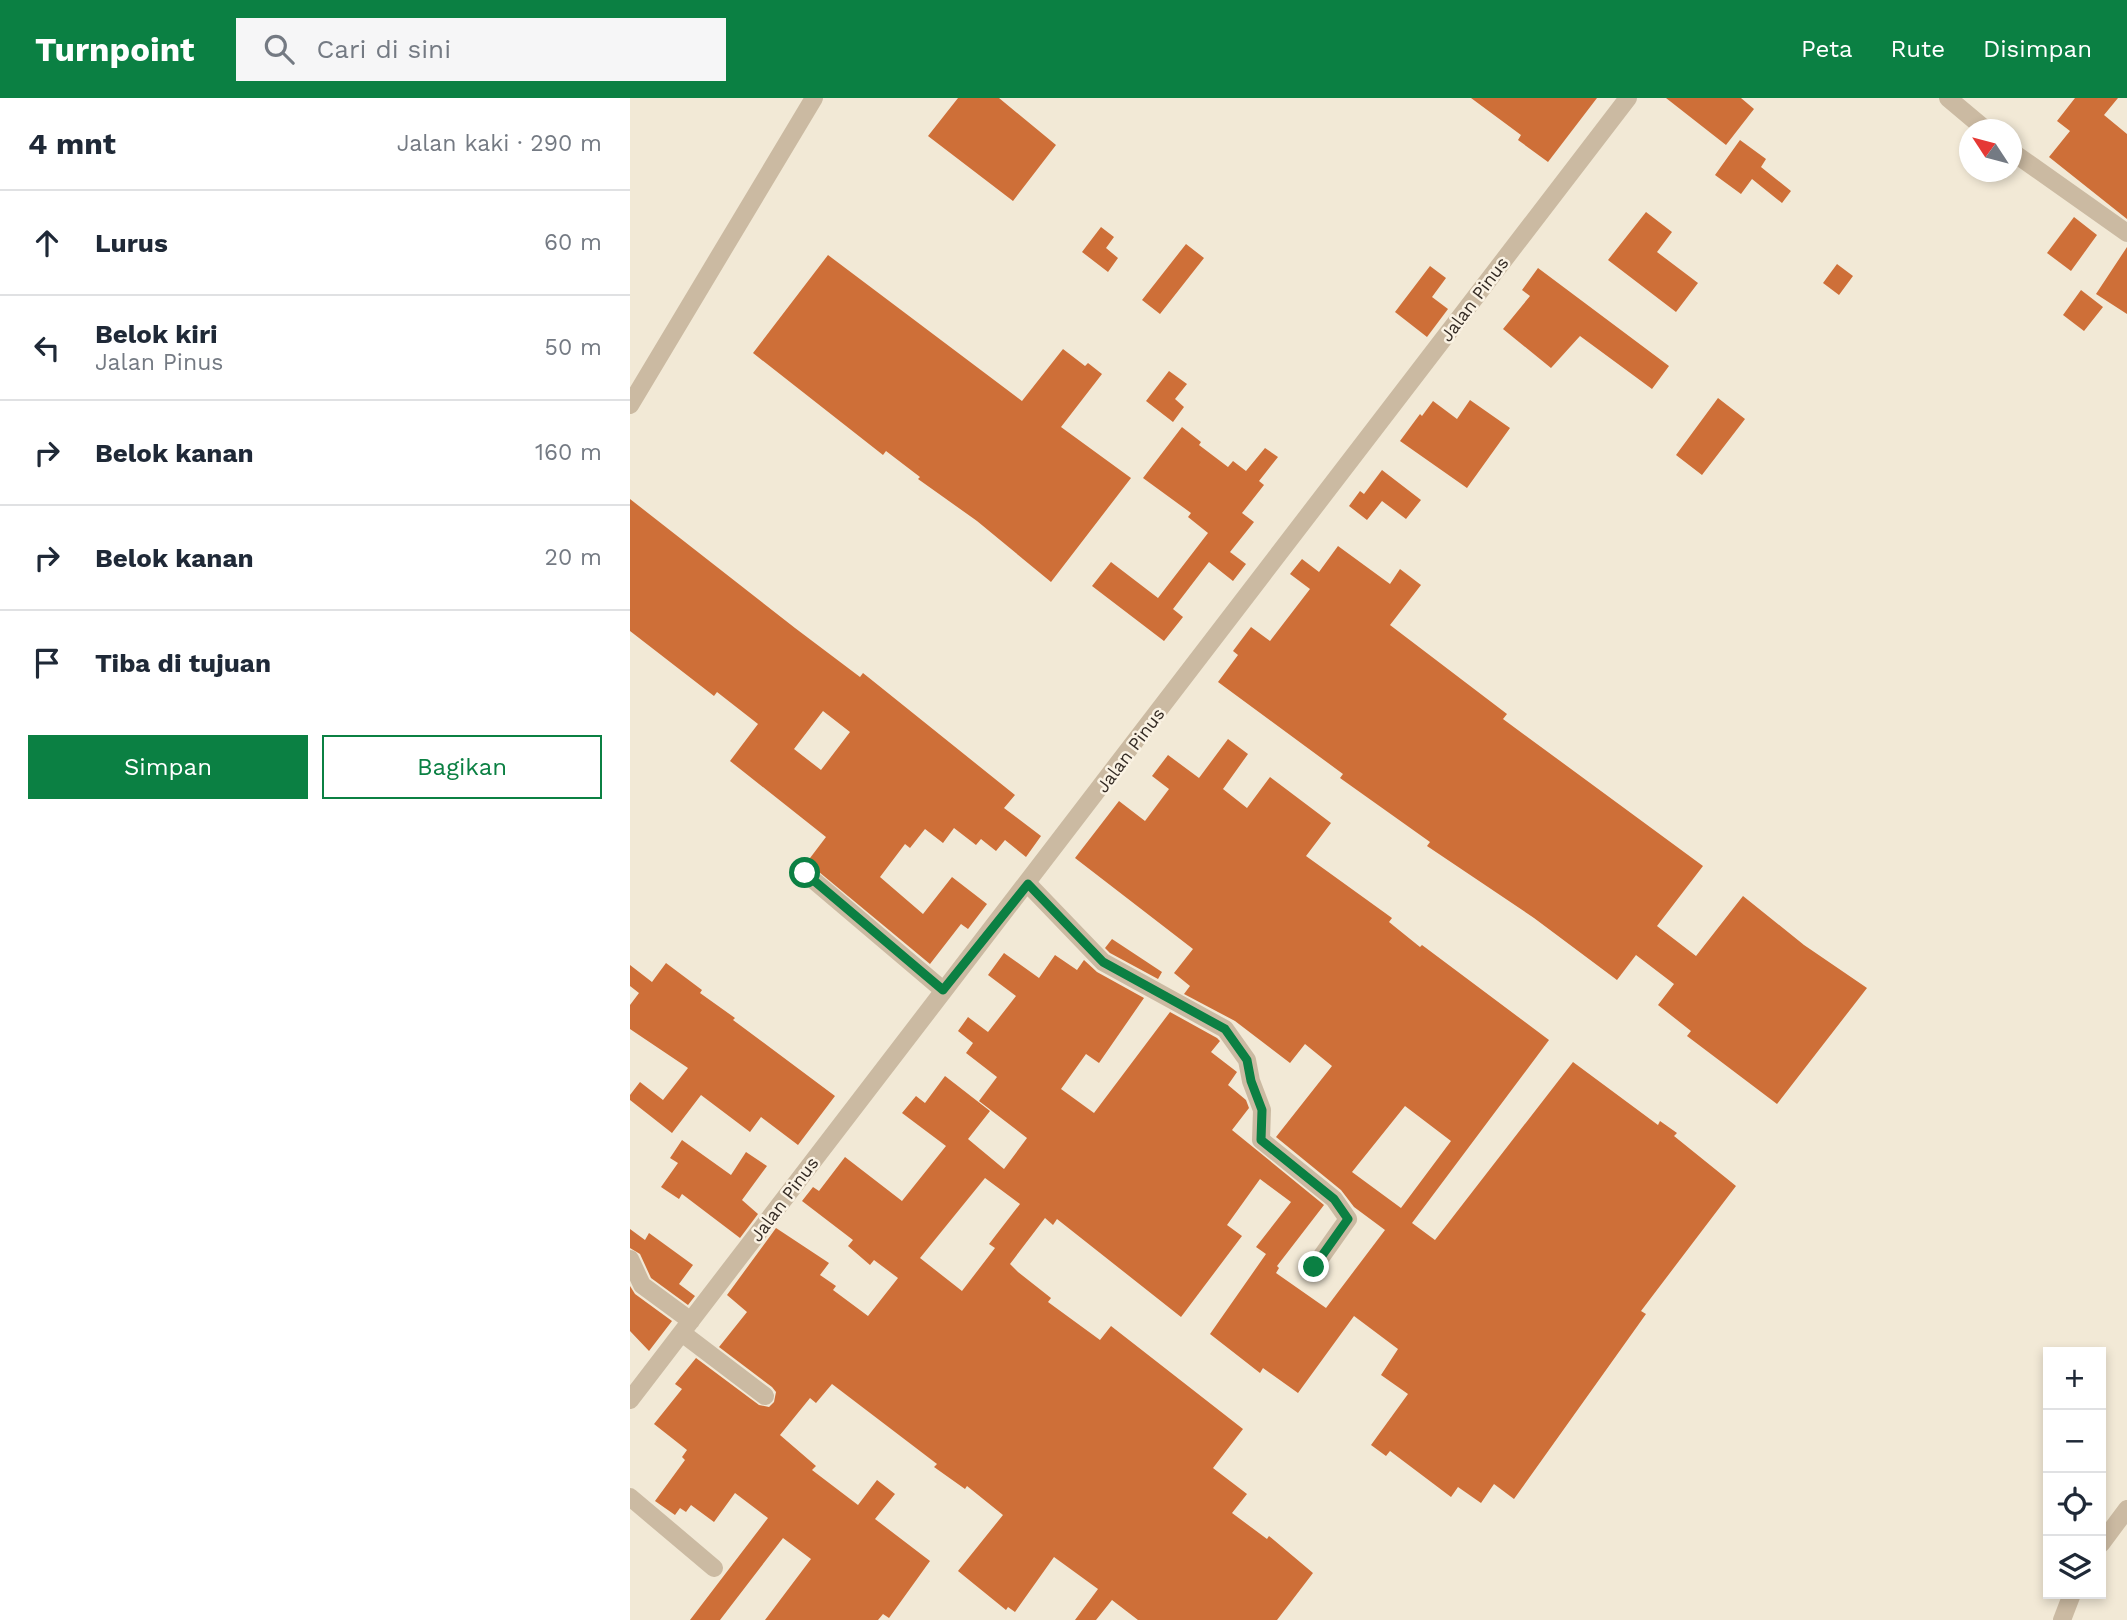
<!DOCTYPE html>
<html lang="id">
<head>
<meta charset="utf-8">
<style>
  :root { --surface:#fff; --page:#f6f6f7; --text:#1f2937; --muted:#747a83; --line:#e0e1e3; --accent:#0b8043 }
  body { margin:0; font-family:"Work Sans",sans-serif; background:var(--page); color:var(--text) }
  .controls { position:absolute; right:21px; bottom:21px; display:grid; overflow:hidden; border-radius:0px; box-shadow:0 4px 10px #0003 }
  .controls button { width:63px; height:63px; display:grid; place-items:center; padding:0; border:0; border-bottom:2px solid var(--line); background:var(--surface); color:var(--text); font:35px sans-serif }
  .compass { position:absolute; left:1329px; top:21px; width:63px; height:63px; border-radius:50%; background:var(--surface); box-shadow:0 4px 10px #0003; rotate:306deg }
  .stop { position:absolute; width:21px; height:21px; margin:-16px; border:5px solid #0b8043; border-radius:50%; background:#fff }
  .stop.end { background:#0b8043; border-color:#fff; box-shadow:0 2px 7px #0008 }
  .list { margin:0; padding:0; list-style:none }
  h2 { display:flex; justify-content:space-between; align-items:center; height:91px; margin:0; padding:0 28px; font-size:30px }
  h2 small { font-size:23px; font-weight:400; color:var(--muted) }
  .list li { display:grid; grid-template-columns:46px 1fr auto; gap:21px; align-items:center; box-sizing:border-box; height:105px; padding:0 28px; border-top:2px solid var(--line) }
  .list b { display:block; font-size:26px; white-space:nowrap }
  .list p { margin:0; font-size:23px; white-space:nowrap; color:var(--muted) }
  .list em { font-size:23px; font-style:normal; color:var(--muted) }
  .actions { display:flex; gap:14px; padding:21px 28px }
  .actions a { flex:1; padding:16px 0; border:2px solid var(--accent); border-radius:0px; text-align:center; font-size:24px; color:var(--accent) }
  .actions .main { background:var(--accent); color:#fff }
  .icon { flex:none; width:38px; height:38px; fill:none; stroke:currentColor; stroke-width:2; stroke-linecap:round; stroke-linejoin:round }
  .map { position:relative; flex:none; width:1497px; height:1522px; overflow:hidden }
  header { display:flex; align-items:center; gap:42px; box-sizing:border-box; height:98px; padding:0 35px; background:var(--accent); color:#fff }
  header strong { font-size:33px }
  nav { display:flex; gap:38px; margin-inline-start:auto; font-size:24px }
  .search { width:490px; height:63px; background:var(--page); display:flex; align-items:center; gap:18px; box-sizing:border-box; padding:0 24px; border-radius:0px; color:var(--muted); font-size:26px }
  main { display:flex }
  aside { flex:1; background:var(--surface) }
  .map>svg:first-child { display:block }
  .building { fill:#ce6f38; fill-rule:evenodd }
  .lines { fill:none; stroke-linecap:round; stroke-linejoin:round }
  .minor { stroke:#cbbaa2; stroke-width:18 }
  .route { stroke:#0b8043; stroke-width:9 }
  .labels { text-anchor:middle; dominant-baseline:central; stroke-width:5; stroke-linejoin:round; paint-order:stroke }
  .street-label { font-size:18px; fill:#352c25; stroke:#faf2e3 }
</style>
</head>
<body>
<header>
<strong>Turnpoint</strong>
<div class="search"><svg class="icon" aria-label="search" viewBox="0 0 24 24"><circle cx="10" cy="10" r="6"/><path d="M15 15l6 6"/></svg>Cari di sini</div>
<nav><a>Peta</a><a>Rute</a><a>Disimpan</a></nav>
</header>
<main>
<aside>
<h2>4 mnt<small>Jalan kaki · 290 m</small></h2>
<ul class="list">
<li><svg class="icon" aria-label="ahead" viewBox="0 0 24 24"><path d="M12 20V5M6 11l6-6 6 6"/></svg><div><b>Lurus</b></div><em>60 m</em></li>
<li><svg class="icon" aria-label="left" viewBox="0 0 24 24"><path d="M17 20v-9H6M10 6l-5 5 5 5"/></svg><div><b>Belok kiri</b><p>Jalan Pinus</p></div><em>50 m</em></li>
<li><svg class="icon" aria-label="right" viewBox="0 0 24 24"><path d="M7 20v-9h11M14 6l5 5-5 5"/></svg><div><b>Belok kanan</b></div><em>160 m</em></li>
<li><svg class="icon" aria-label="right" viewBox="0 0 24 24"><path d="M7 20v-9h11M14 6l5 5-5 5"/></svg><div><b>Belok kanan</b></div><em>20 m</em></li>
<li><svg class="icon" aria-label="arrive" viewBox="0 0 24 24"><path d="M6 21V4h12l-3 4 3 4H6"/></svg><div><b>Tiba di tujuan</b></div></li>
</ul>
<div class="actions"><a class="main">Simpan</a><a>Bagikan</a></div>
</aside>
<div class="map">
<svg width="1497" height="1522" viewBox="0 0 1497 1522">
  <rect width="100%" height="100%" fill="#f2e9d6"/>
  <path class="building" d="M328,0h41l57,47 -43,56 -85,-65z
    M841,0h126l-49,64 -30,-22 3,-5z
    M1036,0h75l13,11 -28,36z
    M1445,0h43l-14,17 23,19v85l-78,-62 21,-26 -13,-10z
    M1110,42l26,19 -5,8 30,24 -9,12 -30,-24 -11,15 -26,-19z
    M1016,114l26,20 -15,20 41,31 -22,29 -68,-52z
    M1444,119l23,18 -26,36 -24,-18z
    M471,129l13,10 -8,11 12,10 -10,14 -26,-20z
    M556,146l18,14 -44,56 -18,-14z
    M1497,149v67l-31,-20z
    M198,157l194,146 41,-52 22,17 3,-3 14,11 -41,53 70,51 -80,104 -74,-61 -59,-42 2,-2 -34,-26 -3,4 -130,-102z
    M1207,166l16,12 -14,19 -16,-12z
    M800,168l16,12 -14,19 16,12 -21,28 -32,-25z
    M908,170l131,98 -17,23 -72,-53 -29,32 -48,-39 27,-33 -8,-6z
    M1451,192l22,17 -19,24 -21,-16z
    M539,273l18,13 -12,15 9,8 -11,15 -27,-21z
    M1088,300l27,21 -43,56 -26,-20z
    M840,302l40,28 -43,60 -67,-47 20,-27 2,2 11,-15 24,18z
    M552,329l19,15 -2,3 29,22 5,-6 13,10 19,-23 13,9 -19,24 5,4 -22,28 12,9 -24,30 16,12 -13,17 -24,-19 -36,47 10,8 -19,24 -72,-55 19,-24 47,36 50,-65 -20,-16 3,-4 -48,-35z
    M752,372l39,30 -15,19 -24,-18 -15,19 -18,-14 11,-15 4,3z
    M0,401l165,129 65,49 3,-4 152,122 -11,13 37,28 -15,21 -21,-17 -9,11 -15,-12 -5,6 -22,-17 -11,15 -18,-14 -15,19 -5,-4 -25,33 43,37 29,-37 35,27 -19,25 -7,-5 -31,40 -123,-102 19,-25 -96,-76 28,-37 -41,-32 -3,4 -84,-65zM193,613l27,21 -29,38 -27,-21z
    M708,448l52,38 10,-15 21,16 -31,40 117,89 -4,5 200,147 -46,60 39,30 47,-60 61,49 63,43 -90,116 -90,-68 4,-5 -33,-26 16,-21 -38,-29 -19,25 -83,-62 -107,-72 3,-4 -90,-64 3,-4 -125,-92 20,-27 -5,-4 18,-24 19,14 40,-52 -20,-15 12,-15 17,13z
    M598,641l20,15 -25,35 24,19 23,-31 61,46 -25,33 86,62 -3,4 31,25 2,-2 127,95 -137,183 23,17 138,-178 85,63 2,-4 17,12 -3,3 62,50 -95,125 5,3 -132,185 -20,-15 -13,19 -23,-16 -7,10 -61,-46 -4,5 -15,-11 37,-51 -27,-19 17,-26 -44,-33 -56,77 -35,-25 -3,5 -50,-39 56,-80 -10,-7 35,-45 -31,-23 -33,46 15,11 -61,81 -124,-98 -4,6 -8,-7 -35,46 8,8 33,26 -3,4 52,38 11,-14 132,103 -30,39 34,26 -15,19 35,26 2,-3 44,37 -36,47h-139l-26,-20 -16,20h-21l23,-31 -44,-32 -39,55 -7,-5 -2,3 -48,-39 45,-56 -36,-29 -2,3 -31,-22 3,-3 -105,-80 -16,19 -6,-5 -30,37 36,31 -4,4 46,35 19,-25 18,14 -20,25 55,42 -41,57 -6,-4 -5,6h-113l46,-61 -28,-21 -63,82h-30l78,-102 -33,-25 -21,29 -23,-17 -5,7 -6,-4 -5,7 -20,-14 30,-41 -3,-3 5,-7 -33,-26 28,-35 -7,-5 21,-26 63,47 10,2 5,-5 2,-10 -4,-5 -53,-40 28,-35 -20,-17 49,-67 53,35 -9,12 16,11 -3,4 35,26 30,-38 -24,-18 -4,5 -22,-19 5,-6 -51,-39 11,-14 6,4 26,-34 57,44 44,-55 -44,-33 14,-17 9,7 20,-27 45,35 -22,28 36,30 23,-31 -48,-37 18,-24 -31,-24 7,-10 -15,-12 10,-14 20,15 28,-36 -28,-21 16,-22 35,25 16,-23 22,15 7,-10 13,12 47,26 -45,65 -13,-9 -25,35 33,24 76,-101 47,26 3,3 -9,11 26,20 -9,13 18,15 3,8 -17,22 92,75 -47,61 2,2 -3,5 50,35 59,-78 -31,-23 -13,-17 -65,-53 56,-71 -27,-22 -15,19 -55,-42 -51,-27 6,-8 -16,-13 19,-24 -118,-91 44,-57 26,20 24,-32 -17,-13 16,-21 31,23zM775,1008l46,35 -50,67 -49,-36zM355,1080l35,26 -31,40 6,4 -33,43 -42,-33z
    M482,841l50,33 -4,7 -48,-26 -5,-5z
    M36,865l36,27 -2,3 35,25 -2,2 102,76 -37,49 -37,-28 -11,15 -49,-37 -29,38 -42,-33v-5l10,-13 23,18 25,-32 -58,-39v-24l9,-12 -9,-7v-21l22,17z
    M52,1042l49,35 15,-23 21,14 -25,34 16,14 -18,24 -58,-44 -3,5 -18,-12 17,-24 -8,-5z
    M0,1131l15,11 4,-7 44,32 -14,19 16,12 -7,9 -37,-27 -11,-24 -10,-6z
    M0,1188l5,8 37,27 -23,30 -19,-20z"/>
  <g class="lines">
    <path class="minor" d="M1318,0l38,32
      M1381,53l116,82
      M0,307l184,-307
      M175,775l138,117
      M398,786l75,78 122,67 22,31 4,21 11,29 -1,30 73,59 14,20 -34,48
      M0,1161l12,26 49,36
      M52,1235l83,63
      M0,1302l998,-1302
      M0,1399l84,71
      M1471,1446l26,-35
      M1432,1522l10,-26"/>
  </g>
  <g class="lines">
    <path class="route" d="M175,775l138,117 85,-106 75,78 122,67 22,31 4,21 11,29 -1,30 73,59 14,20 -34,48"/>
  </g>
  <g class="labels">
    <g class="street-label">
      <text transform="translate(844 201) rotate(-53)">Jalan Pinus</text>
      <text transform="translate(500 652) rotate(-53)">Jalan Pinus</text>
      <text transform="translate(154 1101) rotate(-53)">Jalan Pinus</text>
    </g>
  </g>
</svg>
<div class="controls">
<button>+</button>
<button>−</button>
<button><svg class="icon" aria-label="locate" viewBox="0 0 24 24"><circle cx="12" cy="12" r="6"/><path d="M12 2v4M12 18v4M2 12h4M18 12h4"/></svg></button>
<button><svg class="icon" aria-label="layers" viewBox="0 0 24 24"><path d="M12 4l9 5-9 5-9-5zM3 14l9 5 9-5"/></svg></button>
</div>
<svg class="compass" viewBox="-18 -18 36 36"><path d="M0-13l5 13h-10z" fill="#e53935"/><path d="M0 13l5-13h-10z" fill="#747a83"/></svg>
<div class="stop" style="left:175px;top:775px"></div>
<div class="stop end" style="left:684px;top:1169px"></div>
</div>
</main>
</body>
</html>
